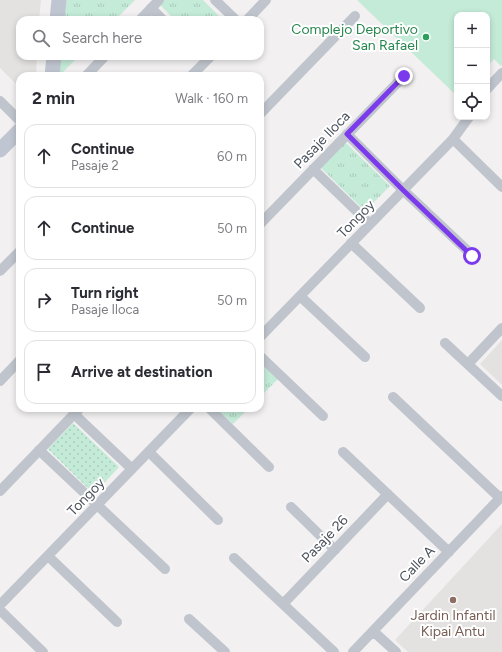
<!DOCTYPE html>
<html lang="en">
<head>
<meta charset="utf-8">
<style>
  :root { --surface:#fff; --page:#f2f2f3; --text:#2b2b33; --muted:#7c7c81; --line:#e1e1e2 }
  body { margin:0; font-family:Figtree,sans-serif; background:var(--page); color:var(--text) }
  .controls { position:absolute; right:12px; top:12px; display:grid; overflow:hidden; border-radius:8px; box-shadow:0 2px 6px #0003 }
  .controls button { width:36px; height:36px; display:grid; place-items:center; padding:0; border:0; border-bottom:1px solid var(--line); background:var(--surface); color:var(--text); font:20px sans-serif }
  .stop { position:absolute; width:12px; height:12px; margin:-9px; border:3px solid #7c3aed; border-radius:50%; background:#fff }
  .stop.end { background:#7c3aed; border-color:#fff; box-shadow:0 1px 4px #0008 }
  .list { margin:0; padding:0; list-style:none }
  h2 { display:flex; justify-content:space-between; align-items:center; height:52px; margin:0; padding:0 16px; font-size:17px }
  h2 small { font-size:13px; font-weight:400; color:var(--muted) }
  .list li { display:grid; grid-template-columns:26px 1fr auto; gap:12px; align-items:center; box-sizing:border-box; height:64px; margin:0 8px 8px; padding:0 8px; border:1px solid var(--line); border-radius:12px }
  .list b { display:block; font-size:15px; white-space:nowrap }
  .list p { margin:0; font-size:13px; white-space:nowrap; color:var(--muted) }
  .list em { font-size:13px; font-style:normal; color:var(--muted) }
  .icon { flex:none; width:22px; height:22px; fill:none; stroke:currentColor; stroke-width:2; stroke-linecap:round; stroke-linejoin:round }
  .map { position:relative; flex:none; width:502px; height:652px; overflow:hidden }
  .search { position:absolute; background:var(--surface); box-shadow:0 2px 6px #0003; left:16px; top:16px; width:248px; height:44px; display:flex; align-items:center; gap:10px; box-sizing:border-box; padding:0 14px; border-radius:12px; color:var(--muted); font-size:15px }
  .panel { position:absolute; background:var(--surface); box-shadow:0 2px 6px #0003; left:16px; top:72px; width:248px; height:340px; border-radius:12px }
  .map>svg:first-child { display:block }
  .education { fill:#e3e2e1 }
  .grass { fill:url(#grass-dots) }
  .park { fill:url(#park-tufts) }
  .garden { fill:#c4ebd8 }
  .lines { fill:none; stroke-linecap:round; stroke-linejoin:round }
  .street { stroke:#c0c5cd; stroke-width:10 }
  .secondary { stroke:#c0c6d1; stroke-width:15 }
  .route { stroke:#7c3aed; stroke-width:5 }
  .leisure-dot { fill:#2e9e5b; stroke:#fff; stroke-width:1.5 }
  .education-dot { fill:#8d6e63; stroke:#fff; stroke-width:1.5 }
  .labels { text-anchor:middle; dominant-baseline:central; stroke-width:4; stroke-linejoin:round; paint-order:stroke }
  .leisure-label { font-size:14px; fill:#27864d; stroke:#fff; text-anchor:end }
  .street-label { font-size:14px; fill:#4a515b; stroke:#fff }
  .education-label { font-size:14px; fill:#785e54; stroke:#fff }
</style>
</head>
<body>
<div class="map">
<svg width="502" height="652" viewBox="0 0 502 652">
  <defs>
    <pattern id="grass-dots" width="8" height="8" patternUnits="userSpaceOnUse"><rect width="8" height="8" fill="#c4ebd8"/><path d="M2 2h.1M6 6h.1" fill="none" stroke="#aacbbc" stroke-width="1.8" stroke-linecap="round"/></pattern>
    <pattern id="park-tufts" width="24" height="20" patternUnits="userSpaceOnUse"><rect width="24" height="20" fill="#c4ebd8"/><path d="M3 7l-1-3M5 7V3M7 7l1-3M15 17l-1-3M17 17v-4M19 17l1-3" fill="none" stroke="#aacbbc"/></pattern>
  </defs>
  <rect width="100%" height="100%" fill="#f2f0f0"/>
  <path class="education" d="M0,0h41l-2,20h-19v36h17l-1,20h-16v12l-20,-20z
    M502,340v45l-22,-21z
    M502,524v128h-94l-13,-12z"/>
  <path class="grass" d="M73,423l46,44 -25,27 -46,-45z"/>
  <path class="park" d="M65,0h70l-20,20h-52z
    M155,0h48l20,20h-48z
    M60,56h19l-20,20z
    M344,141l46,45 -25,25 -45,-44z
    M260,362l18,17 -18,18z
    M216,408h33l-16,16z"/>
  <path class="garden" d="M357,0h145v65l-1,1 -7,-7 -7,8v-52h-30v81z"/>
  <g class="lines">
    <path class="street" d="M215,0l21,20
      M151,8l12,12
      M140,20l19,-20
      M247,20l19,-20
      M86,76l19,-20
      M191,76l20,-20
      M487,89l15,-16
      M0,101l20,20
      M260,114l95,-98
      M347,134l56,56 69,65
      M453,139l49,48
      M313,169l57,55
      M260,224l144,-148
      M351,243l69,65
      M0,271l20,-20
      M300,296l65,61
      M260,337l193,-198 16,-22
      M445,343l57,53
      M260,356l63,60
      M468,364l34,-36
      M0,381l20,-21
      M393,397l107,101
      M209,408l60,59
      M74,414l58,55
      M39,450l126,119
      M149,452l69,68
      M343,452l106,100
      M0,491l80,-83
      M291,507l44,43
      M48,556l69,66
      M234,558l100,94
      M283,604l105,-110
      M0,605l191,-197
      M0,610l43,42
      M189,619l36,33
      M373,631l23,21
      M353,652l149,-156"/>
    <path class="secondary" d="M57,20l2,-20
      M52,76l2,-20
      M0,150l20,-20"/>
  </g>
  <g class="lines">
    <path class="route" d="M404,76l-57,58 56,56 69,66"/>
  </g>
  <circle class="leisure-dot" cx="426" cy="37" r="4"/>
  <circle class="education-dot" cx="453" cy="600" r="4"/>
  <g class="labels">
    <g class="leisure-label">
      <text x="418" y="29">Complejo Deportivo<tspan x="418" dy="16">San Rafael</tspan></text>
    </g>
    <g class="street-label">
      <text transform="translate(322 140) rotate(-46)">Pasaje Iloca</text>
      <text transform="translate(356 219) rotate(-46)">Tongoy</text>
      <text transform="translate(86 497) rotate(-46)">Tongoy</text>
      <text transform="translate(325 539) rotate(-46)">Pasaje 26</text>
      <text transform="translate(417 564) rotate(-46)">Calle A</text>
    </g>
    <g class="education-label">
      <text x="453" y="615">Jardin Infantil<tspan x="453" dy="16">Kipai Antu</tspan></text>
    </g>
  </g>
</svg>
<div class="controls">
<button>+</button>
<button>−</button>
<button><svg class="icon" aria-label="locate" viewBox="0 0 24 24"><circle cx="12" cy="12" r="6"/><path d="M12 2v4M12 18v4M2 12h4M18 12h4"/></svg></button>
</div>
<div class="stop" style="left:472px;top:256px"></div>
<div class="stop end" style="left:404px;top:76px"></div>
<div class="search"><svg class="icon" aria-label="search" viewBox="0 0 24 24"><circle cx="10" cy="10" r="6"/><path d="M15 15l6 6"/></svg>Search here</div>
<section class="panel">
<h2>2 min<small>Walk · 160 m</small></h2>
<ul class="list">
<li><svg class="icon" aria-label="ahead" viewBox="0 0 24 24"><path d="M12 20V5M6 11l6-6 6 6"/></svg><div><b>Continue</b><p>Pasaje 2</p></div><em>60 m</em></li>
<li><svg class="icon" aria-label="ahead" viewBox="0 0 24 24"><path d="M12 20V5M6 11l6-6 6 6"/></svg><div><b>Continue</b></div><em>50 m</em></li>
<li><svg class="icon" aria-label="right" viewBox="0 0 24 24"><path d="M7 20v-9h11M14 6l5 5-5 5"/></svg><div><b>Turn right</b><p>Pasaje Iloca</p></div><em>50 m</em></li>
<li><svg class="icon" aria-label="arrive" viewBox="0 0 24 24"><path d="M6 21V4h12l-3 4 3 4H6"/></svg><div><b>Arrive at destination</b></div></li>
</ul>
</section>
</div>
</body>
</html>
